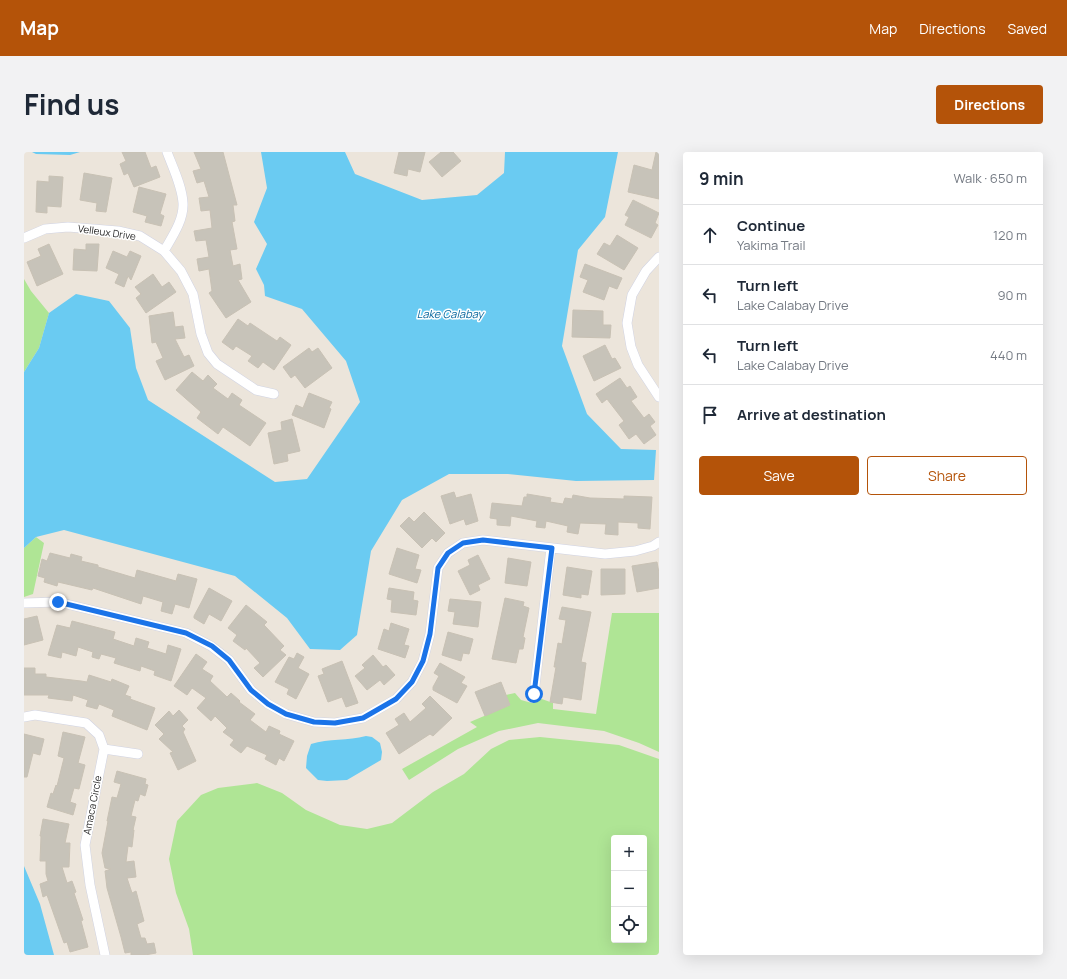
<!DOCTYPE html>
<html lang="en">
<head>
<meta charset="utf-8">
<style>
  :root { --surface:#fff; --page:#f2f2f3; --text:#1f2937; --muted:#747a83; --line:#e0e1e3; --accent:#b45309 }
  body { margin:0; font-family:Manrope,sans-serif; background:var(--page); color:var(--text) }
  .controls { position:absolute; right:12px; bottom:12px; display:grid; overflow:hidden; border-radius:4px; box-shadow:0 4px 16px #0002 }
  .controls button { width:36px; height:36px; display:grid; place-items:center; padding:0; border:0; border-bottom:1px solid var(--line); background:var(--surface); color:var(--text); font:20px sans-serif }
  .stop { position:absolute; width:12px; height:12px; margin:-9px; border:3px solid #1a73e8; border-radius:50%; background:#fff }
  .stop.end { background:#1a73e8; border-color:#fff; box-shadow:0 1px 4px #0008 }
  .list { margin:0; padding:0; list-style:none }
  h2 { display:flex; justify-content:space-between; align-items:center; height:52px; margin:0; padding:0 16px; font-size:17px }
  h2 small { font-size:13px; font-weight:400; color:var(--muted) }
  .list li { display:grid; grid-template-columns:26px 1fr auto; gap:12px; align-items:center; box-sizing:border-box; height:60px; padding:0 16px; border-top:1px solid var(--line) }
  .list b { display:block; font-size:15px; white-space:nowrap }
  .list p { margin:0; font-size:13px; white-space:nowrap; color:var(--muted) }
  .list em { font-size:13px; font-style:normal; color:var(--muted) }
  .actions { display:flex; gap:8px; padding:12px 16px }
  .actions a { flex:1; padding:9px 0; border:1px solid var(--accent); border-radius:4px; text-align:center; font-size:14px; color:var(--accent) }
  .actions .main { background:var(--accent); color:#fff }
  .icon { flex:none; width:22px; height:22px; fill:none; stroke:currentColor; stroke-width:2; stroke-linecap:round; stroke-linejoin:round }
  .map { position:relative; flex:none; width:635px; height:803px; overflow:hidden; border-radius:4px }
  header { display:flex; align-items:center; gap:24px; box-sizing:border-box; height:56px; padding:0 20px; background:var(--accent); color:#fff }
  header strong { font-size:19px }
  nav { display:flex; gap:22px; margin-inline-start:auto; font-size:14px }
  .intro { display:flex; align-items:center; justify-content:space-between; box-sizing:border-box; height:96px; padding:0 24px }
  h1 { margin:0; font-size:28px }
  .button { padding:10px 18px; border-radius:4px; background:var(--accent); color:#fff; font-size:14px; font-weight:700 }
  main { display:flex; gap:24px; padding:0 24px }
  aside { flex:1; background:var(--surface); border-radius:4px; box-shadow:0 4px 16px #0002 }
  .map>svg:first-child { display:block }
  .green { fill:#afe595; fill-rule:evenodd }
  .water { fill:#6acbf2 }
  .building { fill:#c7c3b9; stroke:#c8c1b4 }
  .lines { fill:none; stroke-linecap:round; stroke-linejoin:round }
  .street-casing { stroke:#d0d3e3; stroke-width:10 }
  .street { stroke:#fff; stroke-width:9 }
  .route { stroke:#1a73e8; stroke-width:5 }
  .labels { text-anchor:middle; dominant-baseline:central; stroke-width:3; stroke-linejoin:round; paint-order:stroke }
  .street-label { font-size:10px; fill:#2a2a2a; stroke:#fff }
  .water-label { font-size:11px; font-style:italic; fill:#09689e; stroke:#fff }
</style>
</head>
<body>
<header>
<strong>Map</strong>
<nav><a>Map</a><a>Directions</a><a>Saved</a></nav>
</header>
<div class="intro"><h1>Find us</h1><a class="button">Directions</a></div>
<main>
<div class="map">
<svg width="635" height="803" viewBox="0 0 635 803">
  <rect width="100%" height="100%" fill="#ece5db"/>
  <path class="green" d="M0,127l7,12 18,22 -10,35 -15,24z
    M12,385l8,6 -11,51 -9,3v-49z
    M588,461h47v139l-20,-9 -35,-12 -66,-8 -39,8 -41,18 -49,31 -7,-11 75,-42 -7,-5 40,-17 -4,-10 9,-2 6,7 11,3 7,-5 14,5v6l43,5z
    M516,585l79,8 40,14v196h-466l-4,-26 -13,-36 -7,-34 8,-38 24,-26 17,-7 39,-5 25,10 24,17 34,15 27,4 25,-6 41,-31 31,-18 27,-25 18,-9zM590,686h30v102h-30z"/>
  <path class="water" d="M8,0h48l-10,3 -34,-1z
    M237,0h84l10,22 67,26 55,-5 27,-22 1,-21h113l-13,65 -27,33 -16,96 25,68 34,35 35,1 -2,30 -78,1 -68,-7h-59l-47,26 -31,51 -14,84 -17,15 -30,-1 -23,-31 -52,-42 -171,-46 -28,7 -12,11v-176l15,-24 10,-35 27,-19 33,7 21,27 6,40 12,32 127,82 32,-3 53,-77 -14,-41 -44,-52 -37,-13 -1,-11 -8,-16 11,-25 -13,-22 13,-34z
    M342,584l6,1 8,6 2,9 -1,8 -34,20 -20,1 -9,-1 -12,-12 1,-12 4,-12c18,-6 37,-3 55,-8z
    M0,714l16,38 14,51h-30z"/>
  <path class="building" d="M98,0h23l6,16 5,-2 4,11 -26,10 -6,-14 -4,2 -4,-11 6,-3z
    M170,0h29l14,53h-4l2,16 -3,1 5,27 -7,1 3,16 7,-2 2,15 -4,1 13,22 -25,16 -17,-25 3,-2 -3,-22 -10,2 -2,-12 12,-2 -3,-17 -10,1 -2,-10 18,-3 -2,-18 -9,1 -2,-13 10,-1 -5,-16 -7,2 -4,-12 8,-2z
    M375,0h26l-5,20 -12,-3 -1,7 -13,-3z
    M417,0h12l8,9 -19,16 -13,-15z
    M632,0h3v47l-31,-7 6,-27 18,5z
    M60,21l28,5 -6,34 -10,-1 1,-8 -17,-3z
    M25,24l14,1 -2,30 -14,-1v7l-11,-1 1,-31 12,1z
    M115,35l27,7 -6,20 4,2 -3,10 -16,-4 2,-6 -14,-4z
    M609,48l26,13 -4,10 3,2 -7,13 -26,-13 4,-8 -4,-2z
    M593,83l21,13 -14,22 -27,-16 7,-11 6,3z
    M25,92l14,30 -26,12 -10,-24 14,-6 -3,-7z
    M62,92h13l-2,27 -24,-1 1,-21 12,1z
    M89,99l14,6 3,-6 11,5 -10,24 -3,-4 -4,11 -9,-4 4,-9 -13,-6z
    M561,112l37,14 -5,11 -8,-3 -5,14 -21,-8 5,-12 -8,-3z
    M129,122l9,13 7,-5 7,10 -30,21 -10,-15 5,-4 -6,-7z
    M549,158l30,1v14h8l-1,13 -38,-1z
    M149,160l2,15 8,-1 2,12 -10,1 9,18 5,-2 5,11 -29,14 -9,-19 7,-3 -7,-16 -4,1 -3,-27z
    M214,167l10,7 2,-3 27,18 3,-4 11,8 -17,25 -11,-8 -5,6 -10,-7 4,-5 -16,-10 -3,4 -11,-8z
    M581,193l7,14 3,-1 6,10 -27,13 -11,-25z
    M285,196l3,4 6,-4 14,20 -27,20 -10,-13 -4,3 -8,-11z
    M168,220l11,9 5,-6 9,9 -4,4 15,11 4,-6 10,7 -3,5 27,18 -16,23 -27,-19 -5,7 -21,-16 4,-6 -25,-22z
    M596,226l7,10 3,-2 7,11 -6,4 13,17 5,-4 6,8 -5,4 6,9 -12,9 -8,-10 -7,5 -10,-14 5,-4 -17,-22 -5,4 -6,-9z
    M285,241l23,9 -3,6 2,1 -7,19 -32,-13 4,-10 7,3z
    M268,267l8,32 -13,3 1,7 -14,3 -6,-31 14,-3 -1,-8z
    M430,340l2,6 15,-4 7,27 -12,4 -2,-6 -14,5 -9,-28z
    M503,342l24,4 -1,4 13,2 2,-6 7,1 1,-4 17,3 34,1v-3l28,1 -2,32 -12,-1v-5l-20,-1v13l-13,-1 1,-10 -26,-1 -2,11 -11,-2 1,-6 -22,-5 -1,7 -9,-1 1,-6 -26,-5 -1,10 -13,-1v-6l-7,-1 2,-15 30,3 2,-9h3z
    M400,360l21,21 -9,9 -4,-4 -10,10 -22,-22 9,-9 5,5z
    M373,396l22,7 -4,14 6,1 -4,13 -28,-9z
    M26,401l20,5 1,-4 11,3 -1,4 17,4v2l37,11 2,-8 39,11 2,-7 19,5 -8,29 -14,-4 -3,10 -11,-3 2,-9 -20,-6 -2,8 -48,-16 -1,2 -34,-8 -1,4 -13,-4 1,-4 -7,-2 4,-17 5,2z
    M454,403l12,24 -12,6 2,5 -10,5 -12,-24 12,-6 -2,-5z
    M484,406l23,4 -4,24 -22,-3z
    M633,410l2,11v15l-22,4 -5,-26z
    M543,415l25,4 -4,24 -7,-1v4l-18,-3z
    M577,417h24v25l-24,1z
    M185,436l23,13 -11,20 -12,-7 -5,10 -10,-6v-2z
    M365,436l25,4 -1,8 5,1 -2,14 -25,-3 1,-12 -5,-1z
    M481,446l19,4 -1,4 6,2 -6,29 2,1 -2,11h-4l-3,14 -24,-4z
    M426,447l31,3 -3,25 -25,-3 2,-12 -7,-1z
    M222,453l21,17 -3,3 20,21 -4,4 6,5 -23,22 -9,-9 6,-5 -14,-15 -1,2 -12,-9 4,-6 -9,-7z
    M538,455l29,5 -10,50 5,1 -5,37 -18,-3 -1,7 -12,-2 6,-35h-2l4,-24 4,1 4,-24 -7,-1z
    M13,464l6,24 -19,5v-26z
    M48,469l43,11 -2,7 21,7 2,-8 13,4 -2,6 19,6 2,-9 13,4 -10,32 -17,-6 1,-4 -14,-5 -1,5 -26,-8 2,-5 -15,-4 -2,5 -7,-2 1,-5 -15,-5 -2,9 -14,-4 -1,6 -13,-3 9,-30 13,3z
    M367,471l18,6 -5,16 5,1 -4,12 -27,-9 6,-20 5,2z
    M424,480l25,7 -4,15 -6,-1 -2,8 -19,-6z
    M273,501l7,4 -6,11 11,6 -13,25 -9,-5 2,-5 -14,-7 14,-25 5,2z
    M172,502l11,8 -5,7 11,7 -3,5 17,16 4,-4 9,8 -1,1 16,12 -5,6 16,12 3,-6 11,5 -1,3 15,7 -10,20 -5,-3 -3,7 -11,-6 2,-4 -20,-9 -6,7 -11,-8 4,-5 -11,-8 4,-4 -12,-12 -4,5 -14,-13 9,-10 -14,-10 -5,7 -13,-9z
    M349,503l10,12 3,-2 9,10 -11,10 -4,-5 -13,10 -12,-14 10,-8 -3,-3z
    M318,509l16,42 -12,4 -4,-10 -14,5 -10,-26 6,-2 -2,-5z
    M416,511l25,14 -4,6 6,3 -10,17 -24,-13v-3l6,-11 -5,-3z
    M0,516h11v6h11v3l35,4 6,1 2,-7 22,7 1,-3 17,7 -4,9 6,2 -1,2 25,9 -8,22 -35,-14 2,-6 -15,-6 -2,5 -11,-3 2,-6 -15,-5 -1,6 -24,-3 1,-3h-25z
    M477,530l9,23 -25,11 -10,-24z
    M406,544l22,22 -19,18 -3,-2 -31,20 -13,-21 13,-8 -4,-6 9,-6 6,9 16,-14 -4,-4z
    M155,558l9,10 -6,6 3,3 -2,3 13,29 -18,9 -8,-17 3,-1 -14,-13 5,-5 -9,-9 14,-14 4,5z
    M39,580l22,5 -7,26 7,2 -6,24 -5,-1 -4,14 6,2 -3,11 -26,-8 4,-14 2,1 3,-9 1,1 7,-28 -6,-2z
    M0,582l20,5 -4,16 -7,-2 -6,24h-3z
    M93,619l29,8 -1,5 3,1 -3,11 -5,-2 -2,7 -3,-1 -4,16 5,1 -3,13h1l-2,17 -4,-1 -2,16 8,-1 2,16 -9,1 5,15 4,-2 8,30 -7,3 4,14h4l2,6 7,-1 2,10 -11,2h-14v-3l-6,1 -4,-16 -14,-49 -2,-17 6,-2 -6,-1 -3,-15 6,-32h-1l5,-24 5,1 4,-14 -7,-2z
    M19,667l26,5 -4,19h5l-1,24h-7l5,16 5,-2 4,11 -2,1 9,27 -2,1 7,26 -18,5 -3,-10 -3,1 -17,-48 -4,2 -3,-13 8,-3 -2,-7v-13h-6l1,-25h-1z"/>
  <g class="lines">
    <g class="street-casing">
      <path id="street" d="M0,86l21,-9 23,-2 50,4 22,5 24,15 17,20 12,23 8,40 7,19 9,11 39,26 18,4
        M140,99c8,-14 20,-31 19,-48 -1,-17 -10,-35 -16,-51
        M635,105l-13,14 -14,24 -5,28 4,24 7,18 21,32
        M0,451l34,-1 128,31 25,13 18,14 22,30 17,14 18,10 28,8 21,1 28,-5 33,-19 16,-17 11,-21 7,-27 8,-66 10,-15 15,-10 20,-3 122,14 30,-3 18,-5 6,-4
        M510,542l17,-146
        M0,565l11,-2 51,8 13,12 5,14 -19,96 5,40 15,70
        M80,597l34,5"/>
    </g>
    <use href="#street" class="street"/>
  </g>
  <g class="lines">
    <path class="route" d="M34,450l128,31 26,13 17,14 22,30 17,14 18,10 28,8 21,1 28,-5 33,-19 16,-17 11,-21 7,-27 8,-66 10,-15 15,-10 20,-3 69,8 -18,146"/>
  </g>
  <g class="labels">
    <g class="street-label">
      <text transform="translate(83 80) rotate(8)">Velleux Drive</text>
      <text transform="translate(68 653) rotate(-79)">Amaca Circle</text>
    </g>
    <g class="water-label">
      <text x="426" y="161">Lake Calabay</text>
    </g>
  </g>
</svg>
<div class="controls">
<button>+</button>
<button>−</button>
<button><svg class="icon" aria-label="locate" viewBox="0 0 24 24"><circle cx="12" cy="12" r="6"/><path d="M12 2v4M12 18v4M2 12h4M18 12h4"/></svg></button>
</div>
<div class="stop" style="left:510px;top:542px"></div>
<div class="stop end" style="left:34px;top:450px"></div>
</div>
<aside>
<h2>9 min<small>Walk · 650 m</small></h2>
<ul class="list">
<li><svg class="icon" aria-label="ahead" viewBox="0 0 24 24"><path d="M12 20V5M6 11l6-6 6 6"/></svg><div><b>Continue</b><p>Yakima Trail</p></div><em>120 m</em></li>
<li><svg class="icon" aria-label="left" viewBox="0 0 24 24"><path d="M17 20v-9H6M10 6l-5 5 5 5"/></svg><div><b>Turn left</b><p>Lake Calabay Drive</p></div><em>90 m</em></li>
<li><svg class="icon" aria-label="left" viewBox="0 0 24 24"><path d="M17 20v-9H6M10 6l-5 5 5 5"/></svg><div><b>Turn left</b><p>Lake Calabay Drive</p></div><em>440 m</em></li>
<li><svg class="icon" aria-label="arrive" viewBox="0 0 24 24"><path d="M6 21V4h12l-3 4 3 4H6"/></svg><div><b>Arrive at destination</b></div></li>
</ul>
<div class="actions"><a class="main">Save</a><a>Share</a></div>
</aside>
</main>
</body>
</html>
